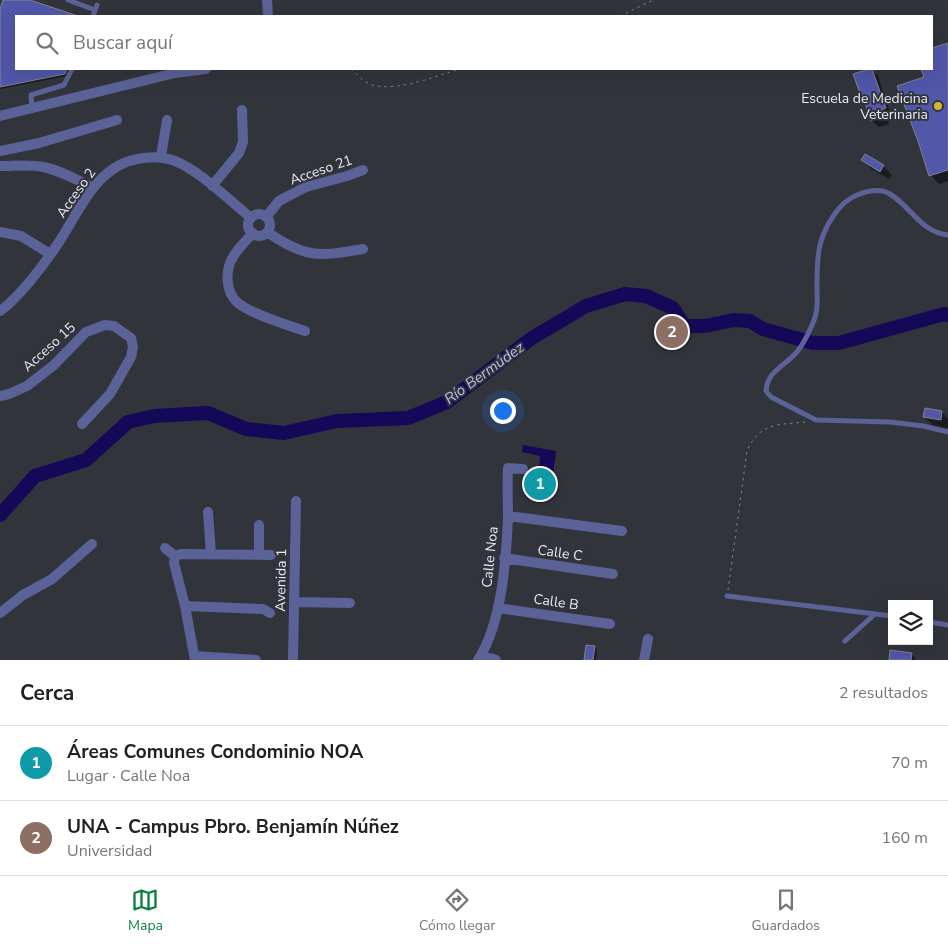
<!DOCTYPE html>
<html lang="es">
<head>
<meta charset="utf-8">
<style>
  :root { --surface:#fff; --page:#f2f2f2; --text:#222; --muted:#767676; --line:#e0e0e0; --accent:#0b8043 }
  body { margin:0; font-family:"Nunito Sans",sans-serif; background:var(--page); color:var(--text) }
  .controls { position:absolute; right:15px; bottom:15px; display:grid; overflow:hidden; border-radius:0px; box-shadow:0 5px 20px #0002 }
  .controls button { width:45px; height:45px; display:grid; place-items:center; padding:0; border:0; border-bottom:1px solid var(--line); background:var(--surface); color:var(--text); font:25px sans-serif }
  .you { position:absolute; left:502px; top:410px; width:18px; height:18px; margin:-12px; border:4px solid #fff; border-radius:50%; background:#1a73e8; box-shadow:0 0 0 8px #1a73e833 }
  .badge { display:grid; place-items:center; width:32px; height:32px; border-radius:50%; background:var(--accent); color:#fff; font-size:16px; font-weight:700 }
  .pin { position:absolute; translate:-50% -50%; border:2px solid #fff; box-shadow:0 1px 5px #0006 }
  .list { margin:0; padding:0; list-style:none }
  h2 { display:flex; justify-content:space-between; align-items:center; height:65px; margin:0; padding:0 20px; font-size:21px }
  h2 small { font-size:16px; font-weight:400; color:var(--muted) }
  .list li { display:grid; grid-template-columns:32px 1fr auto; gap:15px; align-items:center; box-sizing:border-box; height:75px; padding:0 20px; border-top:1px solid var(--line) }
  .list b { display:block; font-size:19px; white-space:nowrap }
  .list p { margin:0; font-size:16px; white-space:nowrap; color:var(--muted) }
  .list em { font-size:16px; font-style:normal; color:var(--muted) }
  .icon { flex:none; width:28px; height:28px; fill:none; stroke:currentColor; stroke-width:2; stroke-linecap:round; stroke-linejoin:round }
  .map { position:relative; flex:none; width:948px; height:660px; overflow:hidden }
  .search { position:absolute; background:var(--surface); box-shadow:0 5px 20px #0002; left:15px; right:15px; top:15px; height:55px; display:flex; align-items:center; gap:12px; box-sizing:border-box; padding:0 18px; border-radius:0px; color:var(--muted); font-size:19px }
  .sheet { height:215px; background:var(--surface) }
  nav { display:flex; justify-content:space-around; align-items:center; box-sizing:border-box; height:70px; border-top:1px solid var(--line); background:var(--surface); font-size:14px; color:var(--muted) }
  nav a { display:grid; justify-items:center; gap:2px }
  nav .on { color:var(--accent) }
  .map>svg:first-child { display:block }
  .water { fill:#160858 }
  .shadow { fill:#0007 }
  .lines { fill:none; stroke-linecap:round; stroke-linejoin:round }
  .river { stroke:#160858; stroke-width:14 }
  .building { fill:#5157a9; stroke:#81838c }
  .path { stroke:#82848a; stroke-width:1; stroke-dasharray:2.5 4; stroke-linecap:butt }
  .lane { stroke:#5b6297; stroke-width:5 }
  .street { stroke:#5b6297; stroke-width:10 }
  .poi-dot { fill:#d0b736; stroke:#32343c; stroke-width:2 }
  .labels { text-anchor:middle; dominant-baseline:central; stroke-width:4; stroke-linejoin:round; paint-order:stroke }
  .poi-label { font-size:14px; fill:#e9eaef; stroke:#32343c; text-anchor:end }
  .street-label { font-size:14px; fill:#e9eaef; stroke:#32343c }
  .water-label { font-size:15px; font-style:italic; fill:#b8bfec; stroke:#32343c }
</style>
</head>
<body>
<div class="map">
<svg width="948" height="660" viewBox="0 0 948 660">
  <rect width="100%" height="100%" fill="#32343c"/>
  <path class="water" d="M523,445l33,6 -3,24 -14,-3 1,-16 -18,-4z"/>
  <path class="shadow" d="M4,0h22l49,16h-59v53h55l-4,7 -67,13v-76z
    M948,44v137l-9,3 -8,-9 -5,-97 -3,-9h9v-20z
    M871,69l7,7 13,39 -4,1 2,8 -10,3 -7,-6 -7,-23 -3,-2z
    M865,156l18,10 9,9 -3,4 -18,-10 -8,-9z
    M942,412l6,7v9l-15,-3 -9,-8z
    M554,480l3,3 -2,12 -26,-3 -3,-3z
    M595,647l2,3 -1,10h-11z
    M912,654l4,6h-26z"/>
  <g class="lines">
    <path class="river" d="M0,515l35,-39 51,-16 42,-38 26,-6 54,-3 38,16 38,4 53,-12 71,-3 39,-16 85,-64 54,-32 39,-12 21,2 27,12 11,18h21l29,-6 16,1 13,8 50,14h26l105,-29 4,1"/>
  </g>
  <path class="building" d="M3,0h27l45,15 -59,1v53h51l-2,5 -65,13v-78z
    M948,43v127l-19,6 -11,-35 -21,-55 27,-9 -3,-8h11v-21z
    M869,69h3l14,39 -5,2 2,7 -12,4 -8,-25h-2l-8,-22z
    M865,154l19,11 -4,7 -19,-12z
    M925,408l17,3 -1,9 -18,-3z
    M526,476l29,3 -2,14 -28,-3z
    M586,645l9,1 -2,14h-9z
    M890,650l22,3 -1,7h-22z"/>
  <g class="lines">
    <path class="path" d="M620,16l33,-16
      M351,69c6,6 13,13 21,16 26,7 63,-9 88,-16
      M728,590l19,-139c13,-29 31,-26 58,-29"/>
    <path class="lane" d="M68,0l27,10
      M93,16l4,-11
      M32,108l-1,-13 33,-10 8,-16
      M948,235c-27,-3 -37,-28 -58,-41 -10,-6 -23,-3 -33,1 -10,4 -17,11 -23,20 -17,24 -17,43 -17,72 0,9 1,18 -1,27 -3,11 -13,32 -21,40 -12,13 -28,18 -29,37l5,6 45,23 74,2 33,4 25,6
      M727,596l165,20
      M929,622l19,3
      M845,641l30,-27"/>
    <path class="street" d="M267,0l1,16
      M0,116l175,-43 31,-4
      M0,151l39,-8 78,-23
      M161,156l6,-36
      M0,166c14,0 29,-2 43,1 17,3 34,13 50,21
      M212,186l27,-33 4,-11 -1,-32
      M248 225a11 11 0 1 1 22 0a11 11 0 1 1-22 0Z
      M266,217l13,-16 15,-8 12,-6 41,-11 16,-6
      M0,232l21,4 29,18
      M267,232c38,26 51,25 96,17
      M253,233c-7,8 -15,15 -20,24 -8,13 -8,35 5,46 13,11 50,22 67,28
      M0,311c19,-13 46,-49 59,-69 21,-32 37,-75 78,-83 14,-3 25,-3 38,2 25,10 54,39 76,57
      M0,396l9,-2 18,-8 27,-21 32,-33 19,-7 9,1 17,12 2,9 -2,10 -21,37 -28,30
      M208,512l3,42
      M508,516l114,15
      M259,525v30
      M165,548l10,8
      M175,556l-1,7 11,43 10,54
      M175,556l6,-2 90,1
      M504,558l109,16
      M295,602l55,1
      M185,606l78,3 7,4
      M498,608l112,16
      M0,613l23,-18 29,-16 40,-35
      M481,655l15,5
      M195,656l61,4
      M293,660l3,-159
      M478,660c24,-37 28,-99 30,-142 0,-17 -1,-33 0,-50l15,1
      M644,660l4,-21"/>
  </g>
  <circle class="poi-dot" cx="938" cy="106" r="5"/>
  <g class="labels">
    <g class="poi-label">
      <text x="928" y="98">Escuela de Medicina<tspan x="928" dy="16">Veterinaria</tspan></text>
    </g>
    <g class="street-label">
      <text transform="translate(321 170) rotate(-19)">Acceso 21</text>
      <text transform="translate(76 193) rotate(-55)">Acceso 2</text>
      <text transform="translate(49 347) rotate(-42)">Acceso 15</text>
      <text transform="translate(560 553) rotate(8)">Calle C</text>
      <text transform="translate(490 557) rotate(-84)">Calle Noa</text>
      <text transform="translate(281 580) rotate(-89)">Avenida 1</text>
      <text transform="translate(556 602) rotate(8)">Calle B</text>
    </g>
    <g class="water-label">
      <text transform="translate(484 373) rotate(-36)">Río Bermúdez</text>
    </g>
  </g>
</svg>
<div class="controls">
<button><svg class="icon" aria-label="layers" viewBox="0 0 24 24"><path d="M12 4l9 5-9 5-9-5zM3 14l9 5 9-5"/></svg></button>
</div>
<div class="you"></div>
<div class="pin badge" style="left:540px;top:484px;background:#0f9aa8">1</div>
<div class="pin badge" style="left:672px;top:332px;background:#8d6e63">2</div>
<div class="search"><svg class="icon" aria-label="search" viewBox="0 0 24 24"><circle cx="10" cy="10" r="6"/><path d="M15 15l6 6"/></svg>Buscar aquí</div>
</div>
<section class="sheet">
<h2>Cerca<small>2 resultados</small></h2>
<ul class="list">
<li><span class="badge" style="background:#0f9aa8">1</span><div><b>Áreas Comunes Condominio NOA</b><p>Lugar · Calle Noa</p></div><em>70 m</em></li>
<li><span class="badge" style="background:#8d6e63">2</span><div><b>UNA - Campus Pbro. Benjamín Núñez</b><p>Universidad</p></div><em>160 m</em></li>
</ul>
</section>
<nav>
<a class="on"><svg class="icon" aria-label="map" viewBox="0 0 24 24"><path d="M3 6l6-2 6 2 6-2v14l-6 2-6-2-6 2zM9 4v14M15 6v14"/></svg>Mapa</a>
<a><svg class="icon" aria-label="directions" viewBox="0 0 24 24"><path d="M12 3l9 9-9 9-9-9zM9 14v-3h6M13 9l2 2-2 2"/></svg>Cómo llegar</a>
<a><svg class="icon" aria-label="saved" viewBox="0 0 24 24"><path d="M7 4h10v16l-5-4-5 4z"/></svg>Guardados</a>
</nav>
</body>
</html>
